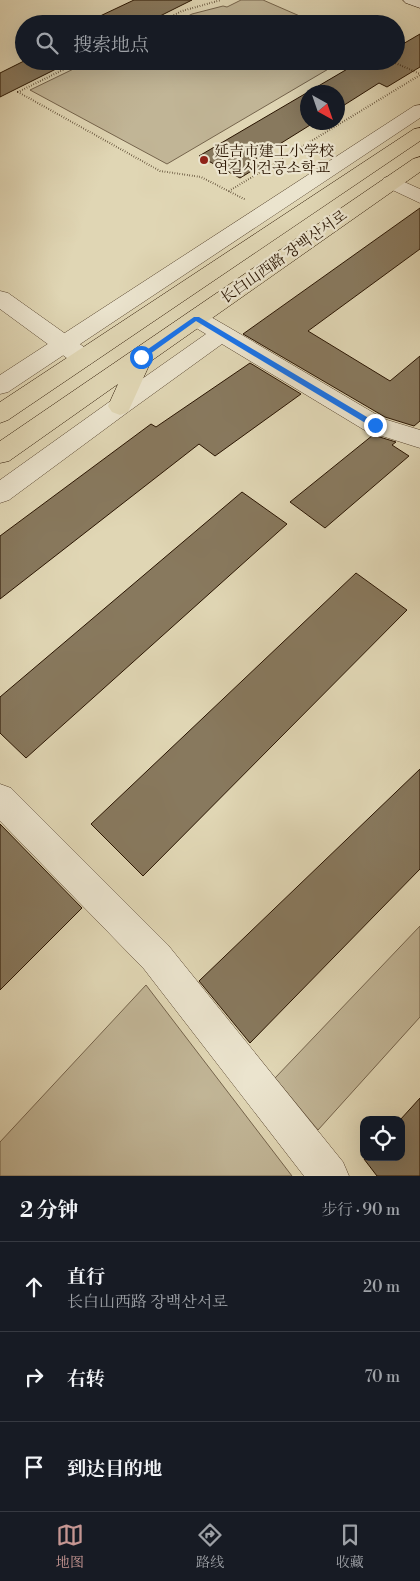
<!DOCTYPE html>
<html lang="zh">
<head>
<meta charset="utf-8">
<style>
  :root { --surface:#171b24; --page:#242831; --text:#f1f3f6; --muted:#9ea1a6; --line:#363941; --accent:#c59692 }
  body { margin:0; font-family:"Libre Bodoni","Noto Serif SC","Noto Serif KR",serif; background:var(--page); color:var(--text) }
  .controls { position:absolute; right:15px; bottom:15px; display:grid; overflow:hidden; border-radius:10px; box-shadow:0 5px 20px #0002 }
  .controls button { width:45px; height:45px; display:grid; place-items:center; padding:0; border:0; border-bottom:1px solid var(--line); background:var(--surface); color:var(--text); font:25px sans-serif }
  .compass { position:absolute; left:300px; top:85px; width:45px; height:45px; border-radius:50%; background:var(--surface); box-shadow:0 5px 20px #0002; rotate:140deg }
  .stop { position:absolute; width:15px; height:15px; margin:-11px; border:4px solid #1a73e8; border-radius:50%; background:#fff }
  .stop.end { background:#1a73e8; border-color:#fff; box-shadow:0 1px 5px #0008 }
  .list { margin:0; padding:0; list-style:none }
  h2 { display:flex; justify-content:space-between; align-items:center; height:65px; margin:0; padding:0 20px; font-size:21px }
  h2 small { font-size:16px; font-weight:400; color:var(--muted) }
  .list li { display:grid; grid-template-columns:32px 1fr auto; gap:15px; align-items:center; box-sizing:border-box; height:90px; padding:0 20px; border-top:1px solid var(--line) }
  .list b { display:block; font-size:19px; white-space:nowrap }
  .list p { margin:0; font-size:16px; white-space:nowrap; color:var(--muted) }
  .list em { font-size:16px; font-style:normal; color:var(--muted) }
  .icon { flex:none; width:28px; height:28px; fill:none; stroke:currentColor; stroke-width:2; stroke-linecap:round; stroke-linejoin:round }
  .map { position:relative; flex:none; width:420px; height:1176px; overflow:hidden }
  .search { position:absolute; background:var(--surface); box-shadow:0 5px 20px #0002; left:15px; right:15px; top:15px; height:55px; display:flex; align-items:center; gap:12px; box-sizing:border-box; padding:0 18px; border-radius:28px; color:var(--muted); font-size:19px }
  .sheet { height:335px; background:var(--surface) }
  nav { display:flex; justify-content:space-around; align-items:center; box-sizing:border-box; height:70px; border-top:1px solid var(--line); background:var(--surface); font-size:14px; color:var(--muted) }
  nav a { display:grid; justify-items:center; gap:2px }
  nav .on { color:var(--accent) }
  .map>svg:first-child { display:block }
  .green { fill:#c1b596; stroke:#75644c }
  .building { fill:#88795e; stroke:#291401 }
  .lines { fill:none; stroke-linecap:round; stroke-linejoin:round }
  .minor-casing { stroke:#57442e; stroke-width:1 }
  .tertiary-casing { stroke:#57442e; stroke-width:1 }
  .secondary-casing { stroke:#291401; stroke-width:1 }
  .primary-casing { stroke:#291401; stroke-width:1 }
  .path { stroke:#291401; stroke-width:2; stroke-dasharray:0.5 2; stroke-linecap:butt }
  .minor { fill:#ebe4ce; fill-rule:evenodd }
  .tertiary { fill:#ebe4ce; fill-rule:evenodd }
  .secondary { fill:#ebe4ce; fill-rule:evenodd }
  .primary { fill:#e0d6b4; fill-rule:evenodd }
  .route { fill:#1a73e8 }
  .poi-dot { fill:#8f2418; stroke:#ebe4ce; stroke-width:2 }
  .labels { text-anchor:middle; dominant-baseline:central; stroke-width:4.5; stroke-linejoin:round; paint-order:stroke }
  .far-poi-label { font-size:15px; fill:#291401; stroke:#ebe4ce; text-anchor:start }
  .far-street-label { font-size:15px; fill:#291401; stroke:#ebe4ce }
</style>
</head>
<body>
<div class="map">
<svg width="420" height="1176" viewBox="0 0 420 1176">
  <rect width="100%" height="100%" fill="#e0d6b4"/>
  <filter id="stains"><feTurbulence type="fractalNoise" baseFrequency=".004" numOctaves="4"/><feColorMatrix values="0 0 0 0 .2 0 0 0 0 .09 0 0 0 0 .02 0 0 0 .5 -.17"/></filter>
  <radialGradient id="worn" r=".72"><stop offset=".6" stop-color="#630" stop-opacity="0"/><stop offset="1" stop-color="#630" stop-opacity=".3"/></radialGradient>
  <path class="green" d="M241,0h22l55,24h-146l20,-10 31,-8 4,1z
    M90,61h252l-175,103 -137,-74z
    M420,926v91l-102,113 -43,-52z
    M146,985l146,191h-292v-34z"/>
  <path class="building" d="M134,0h58l-48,24h-31l-15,-7z
    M420,34v33l-33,20 -8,-4 -41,26v-17h-30v30h7l-61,38 9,4 -23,14 -41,-22 162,-95h35v-13z
    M24,61h48l-72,36v-24z
    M420,208v41l-112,82 82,50 30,-25v65l-6,5 -29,-9 -142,-83z
    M250,363l51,31 -86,62 -16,-12 -199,155v-63l151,-112 5,3z
    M373,435l23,7 -4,3 17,11 -84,72 -35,-26z
    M242,492l45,32 -261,234 -26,-25v-36z
    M356,573l51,37 -264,266 -52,-52z
    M420,769v100l-170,174 -51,-62z
    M0,824l82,84 -82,82z
    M420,1098v78h-43l-13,-17 37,-2 -1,-37z"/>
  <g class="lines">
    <g class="minor-casing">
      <path id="minor" d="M391,176l29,13v14l-36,-17 -3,-4 3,-4z
        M0,291l8,2 83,59 3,6 -3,6 -8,2 -8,-2 -75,-55z
        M196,311l8,2 26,15 154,91 36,11v18l-54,-17 -144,-87 -94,68 -8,3 -8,-3 -4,-6 4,-6 94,-66 -18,-11 -3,-5 3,-5z
        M0,784l11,4 157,157 175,217 6,14h-45l-160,-207 -144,-148z"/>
    </g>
    <g class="tertiary-casing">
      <path id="tertiary" d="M420,105v13l-412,274 -8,2v-19l414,-269z
        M120,397l8,3 4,6 -4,6 -119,88 -9,3v-23l112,-80z"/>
    </g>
    <g class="secondary-casing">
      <path id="secondary" d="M403,0h17v8l-14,-5z"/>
    </g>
    <g class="primary-casing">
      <path id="primary" d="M420,128v13l-412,279 -8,3v-21l414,-273z
        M420,157v15l-269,189 -23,51 -8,3 -8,-3 -4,-6 10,-22 -109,77 -9,2v-22l413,-282z"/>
    </g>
    <path class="path" d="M156,24l26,-13 39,-11
      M81,61l-63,31 142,79 41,6 45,23
      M391,61l29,13
      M229,191l191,-116"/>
    <use href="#minor" class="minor"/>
    <use href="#tertiary" class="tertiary"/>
    <use href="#secondary" class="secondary"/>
    <use href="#primary" class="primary"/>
  </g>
  <path class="route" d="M194,317h5l178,106v4h-5l-176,-106 -53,38h-5v-3z"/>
  <circle class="poi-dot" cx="204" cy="160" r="5"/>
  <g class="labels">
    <g class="far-poi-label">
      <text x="214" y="151">延吉市建工小学校<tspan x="214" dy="17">연길시건공소학교</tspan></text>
    </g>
    <g class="far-street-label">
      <text transform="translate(284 257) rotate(-35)">长白山西路 장백산서로</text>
    </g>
  </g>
  <rect width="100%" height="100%" filter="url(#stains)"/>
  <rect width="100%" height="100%" fill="url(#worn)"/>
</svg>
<div class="controls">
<button><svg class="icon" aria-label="locate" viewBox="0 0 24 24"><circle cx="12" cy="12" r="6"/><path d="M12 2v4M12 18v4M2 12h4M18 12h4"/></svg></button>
</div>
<svg class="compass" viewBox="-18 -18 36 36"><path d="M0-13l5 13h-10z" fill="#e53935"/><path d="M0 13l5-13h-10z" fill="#9ea1a6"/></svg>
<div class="stop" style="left:141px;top:357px"></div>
<div class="stop end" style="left:375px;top:425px"></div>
<div class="search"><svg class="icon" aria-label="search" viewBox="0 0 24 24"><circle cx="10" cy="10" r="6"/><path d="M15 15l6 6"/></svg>搜索地点</div>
</div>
<section class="sheet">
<h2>2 分钟<small>步行 · 90 m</small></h2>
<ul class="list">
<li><svg class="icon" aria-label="ahead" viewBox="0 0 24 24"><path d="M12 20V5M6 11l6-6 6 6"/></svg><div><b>直行</b><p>长白山西路 장백산서로</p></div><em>20 m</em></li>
<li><svg class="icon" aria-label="right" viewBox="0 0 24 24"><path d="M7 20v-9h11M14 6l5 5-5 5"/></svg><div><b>右转</b></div><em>70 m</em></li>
<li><svg class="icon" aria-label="arrive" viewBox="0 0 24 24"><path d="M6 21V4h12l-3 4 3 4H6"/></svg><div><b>到达目的地</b></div></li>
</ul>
</section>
<nav>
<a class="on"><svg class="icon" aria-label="map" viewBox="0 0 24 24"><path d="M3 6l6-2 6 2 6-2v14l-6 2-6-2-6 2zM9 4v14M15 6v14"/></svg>地图</a>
<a><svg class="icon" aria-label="directions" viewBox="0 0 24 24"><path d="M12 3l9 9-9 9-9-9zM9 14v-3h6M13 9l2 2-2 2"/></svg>路线</a>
<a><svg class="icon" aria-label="saved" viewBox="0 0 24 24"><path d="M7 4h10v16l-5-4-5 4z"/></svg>收藏</a>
</nav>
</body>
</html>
